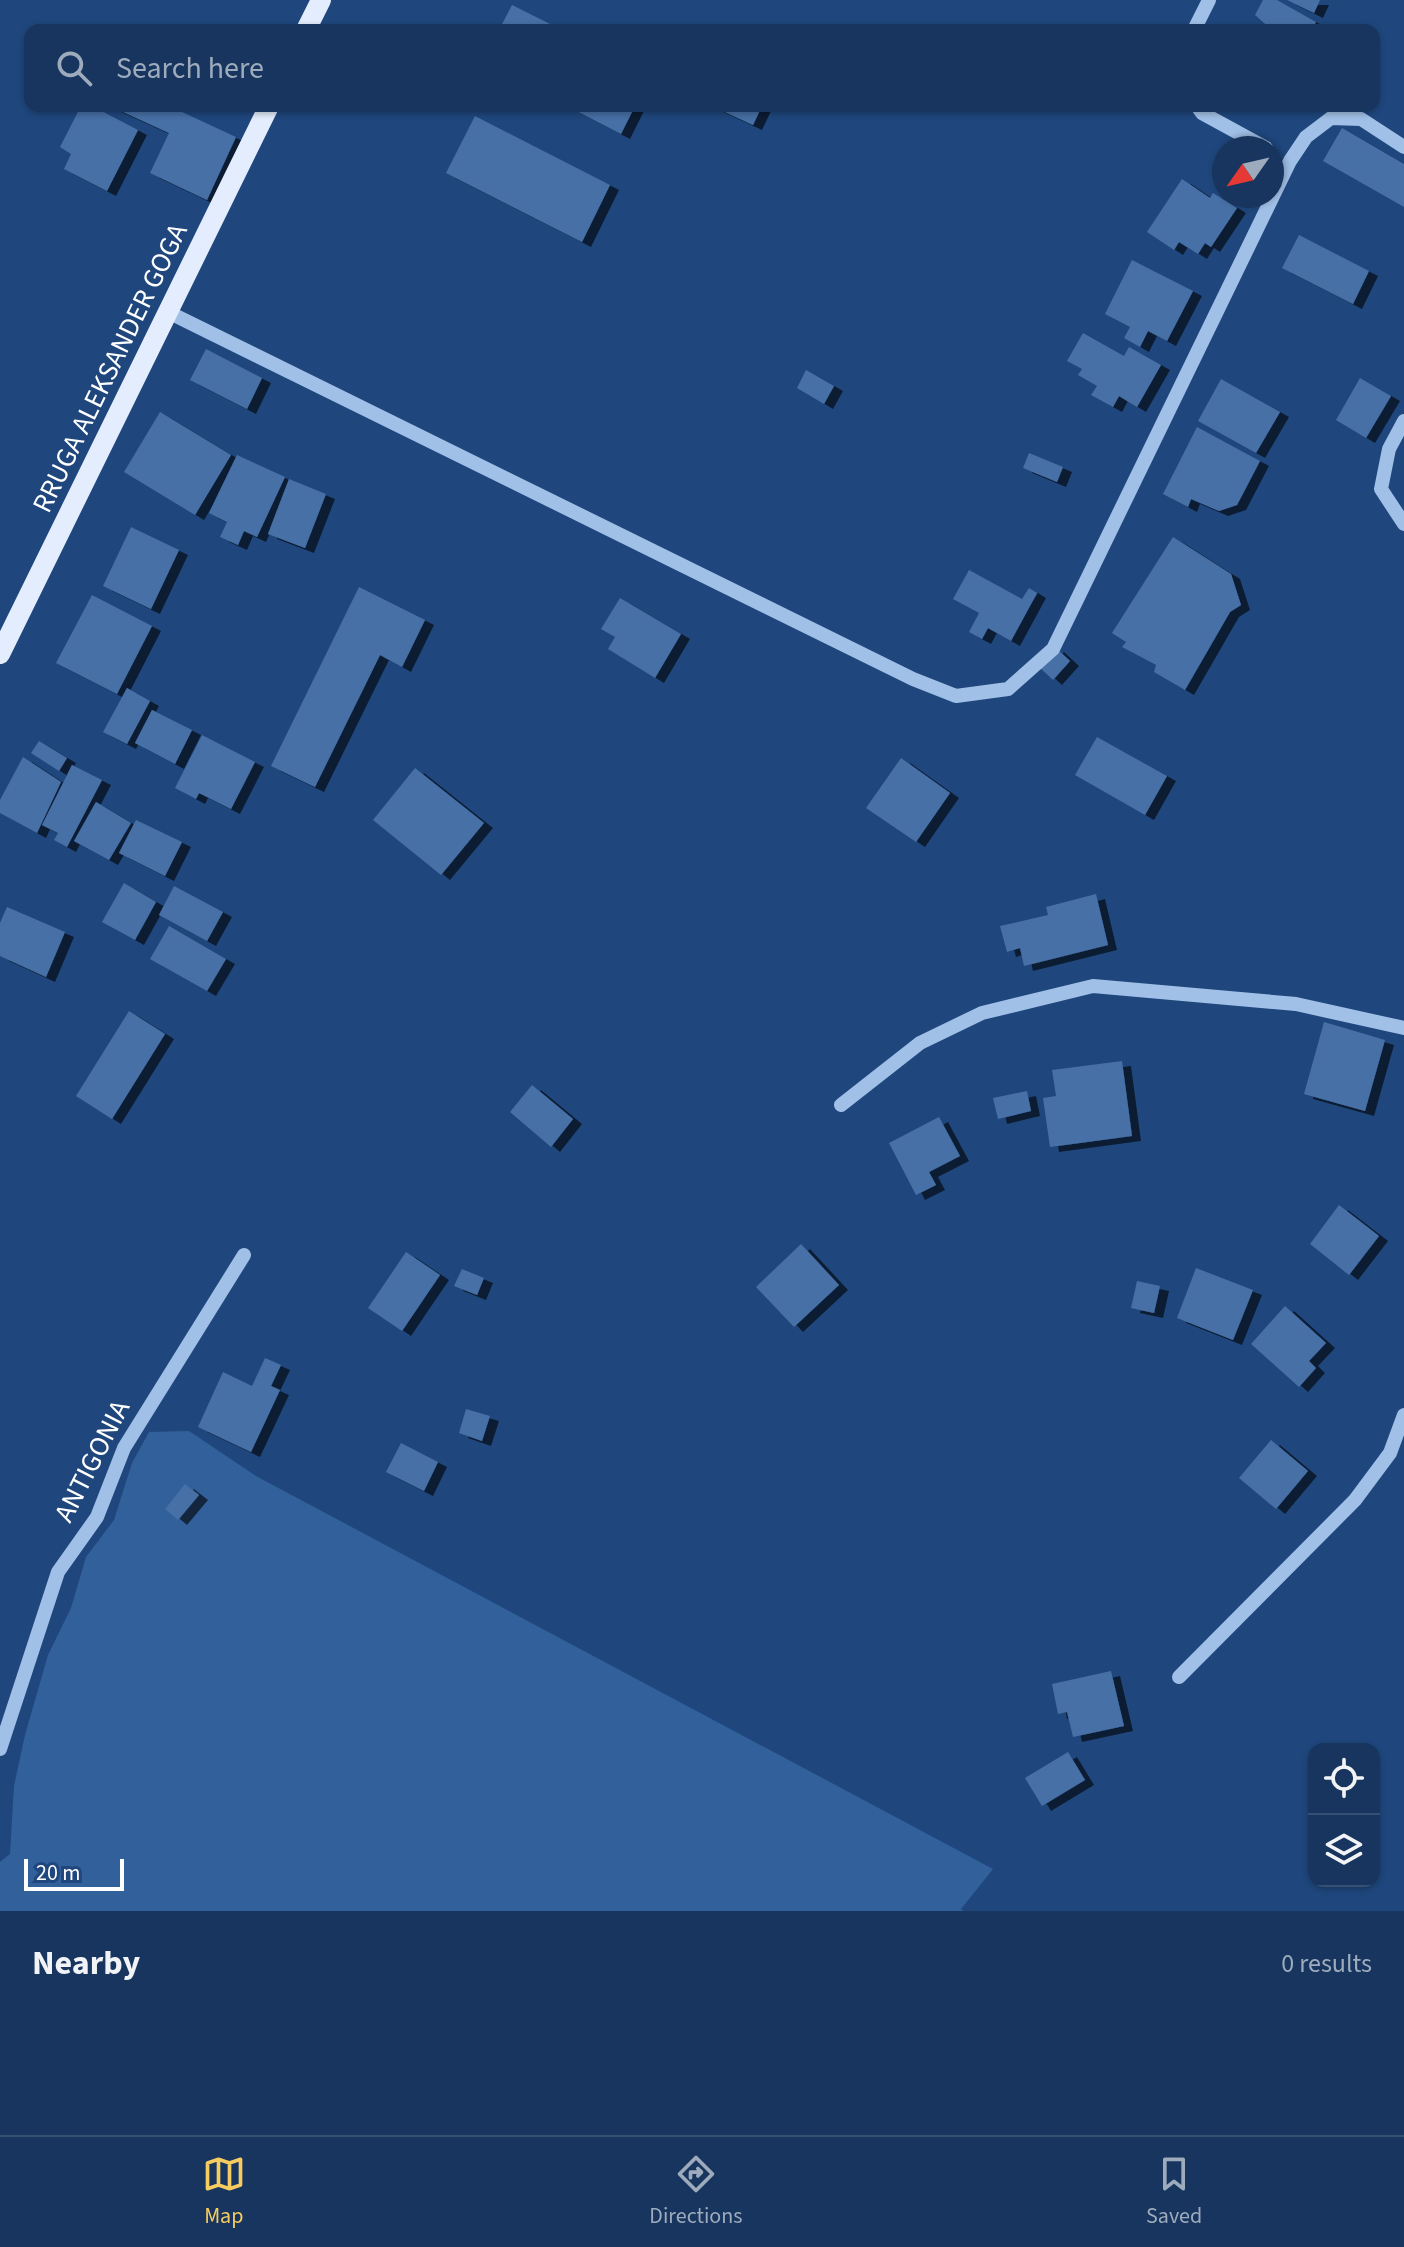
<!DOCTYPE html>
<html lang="en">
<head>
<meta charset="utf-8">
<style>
  :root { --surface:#17355e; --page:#203d64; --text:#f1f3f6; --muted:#9eabbc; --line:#365073; --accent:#f6cc61 }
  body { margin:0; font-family:"Source Sans 3",sans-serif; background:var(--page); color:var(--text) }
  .controls { position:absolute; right:24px; bottom:24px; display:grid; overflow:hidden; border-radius:16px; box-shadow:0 2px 6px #0004 }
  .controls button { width:72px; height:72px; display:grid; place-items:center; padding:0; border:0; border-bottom:2px solid var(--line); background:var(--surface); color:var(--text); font:40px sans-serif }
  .compass { position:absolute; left:1212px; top:136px; width:72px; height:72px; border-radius:50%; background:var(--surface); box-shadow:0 2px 6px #0004; rotate:236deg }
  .scale { position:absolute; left:24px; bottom:20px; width:100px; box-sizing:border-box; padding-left:8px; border:4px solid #fff; border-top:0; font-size:22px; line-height:28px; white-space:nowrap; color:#fff; -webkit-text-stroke:6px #1f477d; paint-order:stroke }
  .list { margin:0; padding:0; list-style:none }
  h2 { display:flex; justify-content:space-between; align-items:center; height:104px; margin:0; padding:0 32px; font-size:34px }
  h2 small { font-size:26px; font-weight:400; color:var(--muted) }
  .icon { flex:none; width:44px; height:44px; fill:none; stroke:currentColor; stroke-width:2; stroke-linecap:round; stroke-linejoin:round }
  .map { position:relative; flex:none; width:1404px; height:1911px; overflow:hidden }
  .search { position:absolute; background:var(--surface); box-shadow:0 2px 6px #0004; left:24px; right:24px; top:24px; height:88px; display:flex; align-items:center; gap:20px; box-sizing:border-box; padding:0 28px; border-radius:16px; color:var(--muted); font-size:30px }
  .sheet { height:224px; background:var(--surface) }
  nav { display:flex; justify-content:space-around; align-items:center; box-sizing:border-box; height:112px; border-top:2px solid var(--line); background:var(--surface); font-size:22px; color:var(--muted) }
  nav a { display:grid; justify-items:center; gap:4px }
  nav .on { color:var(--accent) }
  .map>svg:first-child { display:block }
  .green { fill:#31609b }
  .building { fill:#4770a6; filter:url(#shadow) }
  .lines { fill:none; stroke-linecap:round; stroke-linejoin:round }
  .minor { stroke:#a1c0e7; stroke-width:14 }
  .major { stroke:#e3edfd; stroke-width:20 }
  .labels { text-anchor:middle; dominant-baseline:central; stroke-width:6; stroke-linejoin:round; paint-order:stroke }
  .street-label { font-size:28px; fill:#fff; stroke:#1f477d }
</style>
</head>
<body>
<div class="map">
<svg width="1404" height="1911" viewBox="0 0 1404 1911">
  <defs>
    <filter id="shadow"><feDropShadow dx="9" dy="5" stdDeviation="0" flood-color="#0009"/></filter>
  </defs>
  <rect width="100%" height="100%" fill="#1f477d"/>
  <path class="green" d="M189,1431l67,45 737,393 -32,40 2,2h-963v-49l10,-8 4,-68 11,-51 23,-80 23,-47 15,-51 28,-37 18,-57 17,-31z"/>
  <path class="building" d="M1263,0h14l39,22 -4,8h-40l-17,-15z
    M1287,0h33l-6,13z
    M512,5l50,25h-63z
    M81,106h11l46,24 -31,61 -43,-22 7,-15 -11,-7z
    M110,106h59l67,31 -29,63 -57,-27 19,-40z
    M567,106h68l-14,28z
    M712,106h50l-9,19z
    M475,116l135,69 -28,57 -136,-69z
    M1342,128l62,36v43l-81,-46z
    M1182,179l28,19 3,-5 24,15 -26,39 -6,-4 -7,11 -19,-12 -5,8 -27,-18z
    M1299,235l70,36 -16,33 -71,-36z
    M1132,260l61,31 -26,50 -19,-10 -8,16 -16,-9 6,-11 -25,-13z
    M1083,333l41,23 5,-9 32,18 -24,42 -18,-11 -6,11 -22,-12 6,-9 -19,-11 4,-6 -15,-8z
    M206,349l56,29 -15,31 -57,-29z
    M806,370l28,16 -10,18 -27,-16z
    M1360,378l31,18 -25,42 -30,-18z
    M1221,379l59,33 -24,41 -58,-32z
    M160,412l71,43 -36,60 -71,-43z
    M1197,427l63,34 -23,44 -18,6 -28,-12 -3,8 -25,-13z
    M1029,453l34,14 -6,15 -34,-14z
    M237,455l48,22 -28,60 -13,-6 -6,14 -18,-8 7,-15 -18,-9z
    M289,479l37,15 -21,54 -37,-14z
    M131,527l48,23 -28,59 -48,-23z
    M1173,537l58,37 10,31 -11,7 -45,78 -31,-18 2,-7 -34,-18 4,-5 -14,-9z
    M969,570l53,29 7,-11 8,5 -26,48 -23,-13 -6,11 -13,-7 10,-19 -26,-14z
    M359,587l66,33 -23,47 -22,-12 -65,132 -44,-21z
    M92,595l60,31 -35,68 -61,-31z
    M620,598l61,36 -26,44 -47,-29 7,-12 -14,-8z
    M1055,647l15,14 -17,19 -15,-14z
    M127,688l23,13 -23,43 -24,-12z
    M152,710l40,20 -17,34 -40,-21z
    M202,735l53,27 -24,47 -32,-16 -3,6 -21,-11z
    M1097,737l70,39 -22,39 -70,-40z
    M39,741l28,17 -8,13 -28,-18z
    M23,757l38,25 -24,51 -37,-20v-13z
    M901,758l49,35 -34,49 -50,-34z
    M72,765l30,15 -35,67 -13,-7 4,-7 -16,-8z
    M415,768l69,55 -43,52 -68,-55z
    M96,802l35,21 -22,37 -35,-19z
    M136,820l46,22 -17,34 -46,-23z
    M124,883l32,19 -21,38 -33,-18z
    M174,886l49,26 -16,29 -48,-26z
    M1096,894l12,51 -84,21 -4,-18 -13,4 -7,-26 48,-11 -2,-8z
    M7,907l58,25 -19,45 -46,-21v-33z
    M169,926l57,33 -19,32 -57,-32z
    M129,1011l36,23 -53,85 -36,-23z
    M1324,1022l61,18 -20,71 -61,-17z
    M1122,1061l10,75 -82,11 -7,-49 13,-2 -4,-26z
    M532,1085l41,34 -22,28 -41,-35z
    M1027,1091l4,20 -33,8 -5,-21z
    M939,1117l21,39 -31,16 7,13 -20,10 -27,-52z
    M1339,1205l40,31 -30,39 -39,-31z
    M801,1244l38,41 -45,42 -38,-40z
    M406,1252l34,23 -38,56 -34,-23z
    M1196,1268l57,22 -20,50 -56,-22z
    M462,1269l22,9 -7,17 -23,-9z
    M1137,1281l23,5 -6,27 -23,-5z
    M1285,1306l41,37 -17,18 7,7 -17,19 -48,-43z
    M265,1358l16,7 -10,21 9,4 -29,62 -53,-25 25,-55 29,14z
    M466,1409l24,7 -8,25 -23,-8z
    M1271,1440l37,31 -32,38 -37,-31z
    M401,1443l37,19 -14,29 -38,-19z
    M185,1484l14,11 -21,25 -13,-11z
    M1111,1671l13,55 -51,11 -6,-25 -9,2 -6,-30z
    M1068,1752l17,28 -43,26 -17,-28z"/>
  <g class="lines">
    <path class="minor" d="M1194,30l15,-30
      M1197,106l5,7 64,35
      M168,312l745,367 43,17 52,-7 45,-40 237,-488 16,-24 25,-19 30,1 43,28
      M1404,421l-15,28 -8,40 23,35
      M841,1105l79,-62 62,-30 111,-27 203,18 108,24
      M1179,1677l176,-177 35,-47 14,-38
      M0,1749l58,-177 39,-55 27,-69 120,-193"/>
    <path class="major" d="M306,30l15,-30
      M0,654l269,-548"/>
  </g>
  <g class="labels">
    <g class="street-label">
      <text transform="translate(110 368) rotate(-64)">RRUGA ALEKSANDER GOGA</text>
      <text transform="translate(92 1461) rotate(-63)">ANTIGONIA</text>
    </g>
  </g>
</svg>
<div class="controls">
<button><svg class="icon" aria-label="locate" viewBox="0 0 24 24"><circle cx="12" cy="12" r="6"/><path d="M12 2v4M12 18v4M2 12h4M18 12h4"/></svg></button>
<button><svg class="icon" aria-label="layers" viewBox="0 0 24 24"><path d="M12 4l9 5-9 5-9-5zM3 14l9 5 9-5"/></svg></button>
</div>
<svg class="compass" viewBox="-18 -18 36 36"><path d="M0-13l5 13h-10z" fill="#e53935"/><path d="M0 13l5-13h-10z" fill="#9eabbc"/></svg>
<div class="scale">20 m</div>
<div class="search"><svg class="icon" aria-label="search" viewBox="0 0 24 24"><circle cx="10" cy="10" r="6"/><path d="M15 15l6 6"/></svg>Search here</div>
</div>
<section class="sheet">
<h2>Nearby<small>0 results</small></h2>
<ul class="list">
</ul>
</section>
<nav>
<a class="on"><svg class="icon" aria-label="map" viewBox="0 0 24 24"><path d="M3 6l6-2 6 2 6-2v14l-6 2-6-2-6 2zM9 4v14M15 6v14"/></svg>Map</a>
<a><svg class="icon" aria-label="directions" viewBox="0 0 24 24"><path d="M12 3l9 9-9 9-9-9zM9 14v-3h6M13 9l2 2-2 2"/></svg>Directions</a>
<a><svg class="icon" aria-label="saved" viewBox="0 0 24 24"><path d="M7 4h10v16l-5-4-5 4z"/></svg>Saved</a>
</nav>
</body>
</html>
